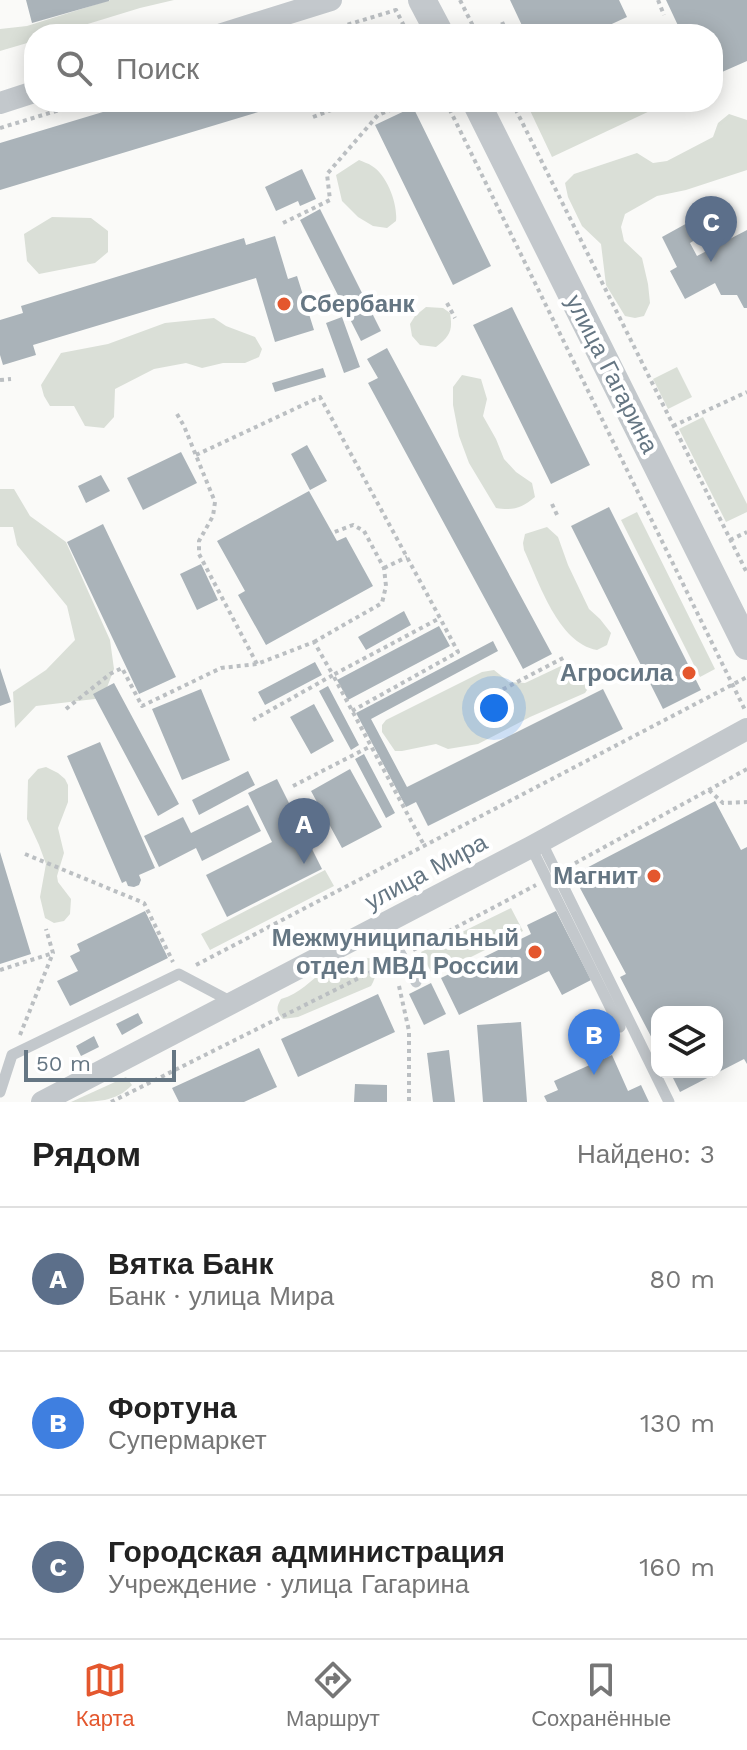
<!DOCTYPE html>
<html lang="ru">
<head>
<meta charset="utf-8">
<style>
  :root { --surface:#fff; --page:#f6f6f6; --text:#222; --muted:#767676; --line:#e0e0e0; --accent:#e4572e }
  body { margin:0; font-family:"Work Sans",sans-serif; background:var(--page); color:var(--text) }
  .controls { position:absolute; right:24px; bottom:24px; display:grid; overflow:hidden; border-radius:16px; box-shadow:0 4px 20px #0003 }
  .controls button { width:72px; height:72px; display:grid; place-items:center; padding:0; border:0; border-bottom:2px solid var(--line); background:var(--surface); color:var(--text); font:40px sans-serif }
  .scale { position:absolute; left:24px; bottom:20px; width:152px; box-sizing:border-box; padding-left:8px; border:4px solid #657683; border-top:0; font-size:22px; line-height:28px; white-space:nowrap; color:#657683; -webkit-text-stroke:6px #fff; paint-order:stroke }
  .you { position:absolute; left:494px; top:708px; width:28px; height:28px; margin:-20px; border:6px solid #fff; border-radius:50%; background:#1a73e8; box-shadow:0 0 0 12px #1a73e833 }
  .badge { display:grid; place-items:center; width:52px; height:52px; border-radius:50%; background:var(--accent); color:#fff; font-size:26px; font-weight:700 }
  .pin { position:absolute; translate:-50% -66px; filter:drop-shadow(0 2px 4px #0008) }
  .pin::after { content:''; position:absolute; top:42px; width:28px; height:24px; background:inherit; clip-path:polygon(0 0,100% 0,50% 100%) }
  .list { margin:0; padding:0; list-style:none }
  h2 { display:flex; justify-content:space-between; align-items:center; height:104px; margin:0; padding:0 32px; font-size:34px }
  h2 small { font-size:26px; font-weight:400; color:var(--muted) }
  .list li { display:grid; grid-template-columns:52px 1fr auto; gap:24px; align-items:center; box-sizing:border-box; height:144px; padding:0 32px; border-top:2px solid var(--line) }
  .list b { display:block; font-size:30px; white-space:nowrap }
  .list p { margin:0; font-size:26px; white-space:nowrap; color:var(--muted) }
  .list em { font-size:26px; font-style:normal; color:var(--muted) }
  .icon { flex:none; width:44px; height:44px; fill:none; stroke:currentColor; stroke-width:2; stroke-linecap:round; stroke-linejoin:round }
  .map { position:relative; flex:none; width:747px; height:1102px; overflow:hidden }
  .search { position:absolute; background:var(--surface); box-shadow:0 4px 20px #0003; left:24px; right:24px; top:24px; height:88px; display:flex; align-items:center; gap:20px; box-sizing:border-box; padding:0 28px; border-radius:32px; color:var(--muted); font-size:30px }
  .sheet { height:536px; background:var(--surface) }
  nav { display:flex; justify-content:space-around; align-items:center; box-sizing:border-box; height:112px; border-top:2px solid var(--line); background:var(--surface); font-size:22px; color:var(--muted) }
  nav a { display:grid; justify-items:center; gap:4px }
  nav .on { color:var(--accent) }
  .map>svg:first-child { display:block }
  .green { fill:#dadfd7 }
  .building { fill:#aab3b9 }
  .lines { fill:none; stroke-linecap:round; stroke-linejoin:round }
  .path { stroke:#bbbfc2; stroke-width:4; stroke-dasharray:4 4; stroke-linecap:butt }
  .service { stroke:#c3c8cc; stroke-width:11 }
  .minor { stroke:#c3c8cc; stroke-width:22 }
  .tertiary { stroke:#c3c8cc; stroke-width:28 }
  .poi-dot { fill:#e4572e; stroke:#fff; stroke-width:3 }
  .labels { text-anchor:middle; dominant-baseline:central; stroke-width:8; stroke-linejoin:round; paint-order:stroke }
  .poi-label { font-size:24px; font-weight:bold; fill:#657683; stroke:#fff; text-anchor:end }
  .street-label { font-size:24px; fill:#657683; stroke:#fff }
</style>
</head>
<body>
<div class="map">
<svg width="747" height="1102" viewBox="0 0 747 1102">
  <rect width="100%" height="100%" fill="#fafaf8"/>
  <path class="green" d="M110,0h64l-34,8 -85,26h-21v7l-34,10v-22l27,-3z
    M526,102h143l-117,55z
    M729,114l18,6v50l-61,20 -29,6 -32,18 -4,13 3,14 18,17 6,26 2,19 -6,13 -9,2 -10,-2 -19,-31 -5,-41 -19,-18 -14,-29 -3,-14 9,-9 63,-21 16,10 14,-2 46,-24 5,-14z
    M359,160c4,2 9,3 13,6 15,9 26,38 24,55l-9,7 -14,-2 -15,-9 -16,-16 -6,-26z
    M52,217l39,1 17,13v21l-13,11 -56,11 -12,-13 -3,-27z
    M426,307l17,1 7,5c3,18 0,23 -14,34l-16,-2 -8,-9 -2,-12 5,-8z
    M214,318l12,8 29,11 7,12 -3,8 -14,6h-22l-21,5 -16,-5 -32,6 -39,20 -1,28 -10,11 -19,-2 -11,-20h-24l-6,-10 -3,-11 20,-32 47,-9 57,-21z
    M677,367l15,30 -24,12 -15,-30z
    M462,375l19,4 6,20 -4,17 13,23 8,20 12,13 16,11 3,14c-13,11 -22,14 -39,11l-27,-45 -10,-27 -6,-31v-18z
    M703,417l44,87v8l-21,10 -47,-93z
    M0,489h14l16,27 36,26 44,98 4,29 -11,29 -67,8 -21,22 -2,-36 33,-22 29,-30 -8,-34 -50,-61 -4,-18h-13z
    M637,512l78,157 -15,8 -79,-157z
    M547,527l11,10 10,28 21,44 11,10 11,14 -4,12 -10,5c-39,-7 -58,-68 -73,-100l-1,-7 2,-9z
    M561,666c14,0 28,2 30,18l-6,9 -55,24 -52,27 -30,5 -12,-5 -34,7h-7l-13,-19v-7l4,-5 96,-48 12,-2 15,12 16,1z
    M46,767l12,6 7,6 3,6v17l-10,26 6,25 -7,23 1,6 13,17 -1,15 -6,7 -10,2 -9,-5 -5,-21 6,-33 -7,-19 -12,-26 1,-39 10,-11z
    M325,870l9,16 -124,64 -9,-16z
    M511,908l12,23 -90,45 -12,-24z
    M371,958c6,12 6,17 0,28l-73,31 -15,2c-7,-8 -7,-11 -2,-20 19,-5 29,-19 45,-29 14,-9 29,-11 45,-12z
    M126,1077l6,8c-16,17 -36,17 -61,17z"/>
  <path class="building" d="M26,0h83v1l-77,22z
    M510,0h109l8,17 -37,17h-64z
    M666,0h81v61l-34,15v-42h-31z
    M136,102l152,1 -288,87v-47z
    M413,107l78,159 -38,19 -78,-160z
    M302,169l14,30 -16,7 -2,-5 -22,10 -11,-24z
    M320,209l61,122 -20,10 -61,-121z
    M691,221l9,16 -10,6 7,13 50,-26v78h-3l-7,-13h-16l-6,-12 -30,16 -15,-28 7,-4 -15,-30z
    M275,236l13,43 9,-3 17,54 -39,12 -19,-64 -223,67 3,10 -33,10 -3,-10v-35l23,-7 -2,-7 223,-68 2,7z
    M512,307l78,158 -39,19 -78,-159z
    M342,317l18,50 -16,6 -18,-50z
    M387,348l165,306 -29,15 -155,-286 10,-5 -11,-19z
    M323,368l3,9 -51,15 -3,-9z
    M307,445l20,36 -17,9 -19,-36z
    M181,452l16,31 -54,27 -16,-32z
    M101,475l9,16 -24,12 -8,-17z
    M309,491l28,50 9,-4 27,49 -107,59 -28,-50 7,-4 -28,-50z
    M609,507l92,183 -38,19 -92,-183z
    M103,524l73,153 -37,17 -72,-152z
    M201,564l17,36 -21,10 -17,-36z
    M404,611l7,14 -45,25 -8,-13z
    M439,626l11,20 -102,54 -11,-20z
    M493,641l5,10 -127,68 36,68 196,-98 20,40 -195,97 -12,-24 -10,5 -50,-94z
    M315,662l7,13 -57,30 -7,-13z
    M0,668l11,34 -11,4z
    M114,683l65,121 -21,12 -65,-122z
    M328,686l31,59 -8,5 -32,-59z
    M201,689l29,71 -48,20 -30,-71z
    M314,704l20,37 -23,13 -21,-37z
    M100,742l55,126 -16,7 2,5 -2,5 -5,2 -6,-1 -2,-5 -4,2 -55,-127z
    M364,754l31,59 -9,5 -31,-59z
    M350,769l32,58 -40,21 -31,-57z
    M248,771l7,14 -56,30 -7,-15z
    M277,779l45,90 -95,48 -21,-42 66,-33 -24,-49z
    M715,801l26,49 6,-3v217l-3,-5 -64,33 -10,-20h47v-60h-60v36l-37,-71 6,-3 -53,-99z
    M248,805l13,26 -59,30 -6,-13 -37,19 -15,-31 39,-19 8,16z
    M0,852l31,102 -31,10z
    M145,911l23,47 -98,48 -13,-25 21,-10 -8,-15 10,-5 -3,-7z
    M556,911l35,69 -29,15 -13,-24 -90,44 -18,-37 90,-44 -4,-9z
    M431,983l15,31 -22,11 -15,-31z
    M378,994l17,38 -97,45 -17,-38z
    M138,1013l5,10 -21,12 -6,-11z
    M521,1022l6,80h-44l-6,-77z
    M94,1036l5,11 -18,9 -5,-10z
    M259,1048l18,39 -33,15h-65l-7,-14z
    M449,1050l6,52h-22l-6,-49z
    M612,1055l16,36 13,-6 8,17h-102l-3,-6 14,-6 -4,-9z
    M355,1084l32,1v17h-33z"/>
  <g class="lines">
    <path class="path" d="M460,0l17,34
      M658,0l6,15
      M317,34l79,-24 12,24
      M479,34l28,-12
      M446,102l299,608
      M512,102l235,471
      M313,117l39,-15
      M0,128l86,-26
      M283,223l47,-23 -3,-26 51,-59 31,-13
      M447,303l8,15
      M0,380l11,-1
      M177,414l7,12 31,76 -2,14 -14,25v13l58,110
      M673,426l74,-34
      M196,455l124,-58 120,221 -107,57 91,170
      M552,504l6,13
      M730,540l17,-8
      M384,568l23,-11
      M314,642l68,-39 4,-17 -2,-18 -20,-37 -11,-6 -21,8
      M66,709l44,-35 12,-6 20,38 79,-38 36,-4 57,-22 19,33 -80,45
      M352,711l106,-59 -18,-34
      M506,715l-10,-22 69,-36
      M293,786l78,-40
      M709,790l14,13 24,-1
      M25,854l119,49 29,59
      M568,867l179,-98
      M413,950l123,-65
      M196,965l551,-288
      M0,970l53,-17
      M399,986l10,45v71
      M20,1035l33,-82 -7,-24
      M111,1102l280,-140"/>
    <path class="service" d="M541,841l128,261
      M531,847l89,180
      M384,923l32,59
      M0,1092l12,-37 167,-81 53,28"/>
    <path class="minor" d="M222,34l109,-34
      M0,103l34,-11
      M42,1102l489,-255 216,-118"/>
    <path class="tertiary" d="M422,0l18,34
      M476,102l271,544"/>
  </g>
  <g class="poi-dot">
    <circle cx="284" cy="304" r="8"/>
    <circle cx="689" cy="673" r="8"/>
    <circle cx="654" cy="876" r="8"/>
    <circle cx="535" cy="952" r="8"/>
  </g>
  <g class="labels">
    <g class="poi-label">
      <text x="300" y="304" text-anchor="start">Сбербанк</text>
      <text x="673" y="673">Агросила</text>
      <text x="638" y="876">Магнит</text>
      <text x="519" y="938">Межмуниципальный<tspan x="519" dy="28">отдел МВД России</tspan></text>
    </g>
    <g class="street-label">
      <text transform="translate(612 374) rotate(63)">улица Гагарина</text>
      <text transform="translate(426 872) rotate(-28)">улица Мира</text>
    </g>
  </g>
</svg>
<div class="controls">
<button><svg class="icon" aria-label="layers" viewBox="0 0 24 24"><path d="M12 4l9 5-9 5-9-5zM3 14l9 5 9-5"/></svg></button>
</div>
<div class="scale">50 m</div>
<div class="you"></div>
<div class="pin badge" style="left:304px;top:864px;background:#5c6f8a">A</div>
<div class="pin badge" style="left:594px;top:1075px;background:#3f7fe0">B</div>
<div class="pin badge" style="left:711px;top:262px;background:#5c6f8a">C</div>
<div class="search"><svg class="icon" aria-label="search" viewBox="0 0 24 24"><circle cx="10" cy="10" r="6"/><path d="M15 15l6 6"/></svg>Поиск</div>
</div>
<section class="sheet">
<h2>Рядом<small>Найдено: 3</small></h2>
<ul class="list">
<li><span class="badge" style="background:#5c6f8a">A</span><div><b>Вятка Банк</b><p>Банк · улица Мира</p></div><em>80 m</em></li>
<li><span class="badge" style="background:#3f7fe0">B</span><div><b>Фортуна</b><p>Супермаркет</p></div><em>130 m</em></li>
<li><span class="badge" style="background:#5c6f8a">C</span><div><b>Городская администрация</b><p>Учреждение · улица Гагарина</p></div><em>160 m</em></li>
</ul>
</section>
<nav>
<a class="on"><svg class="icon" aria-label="map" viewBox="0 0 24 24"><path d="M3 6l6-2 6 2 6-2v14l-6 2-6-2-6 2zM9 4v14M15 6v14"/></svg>Карта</a>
<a><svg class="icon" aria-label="directions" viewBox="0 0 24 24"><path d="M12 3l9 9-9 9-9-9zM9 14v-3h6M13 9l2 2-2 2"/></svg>Маршрут</a>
<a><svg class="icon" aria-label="saved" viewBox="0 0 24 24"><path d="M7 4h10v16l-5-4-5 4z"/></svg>Сохранённые</a>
</nav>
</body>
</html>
